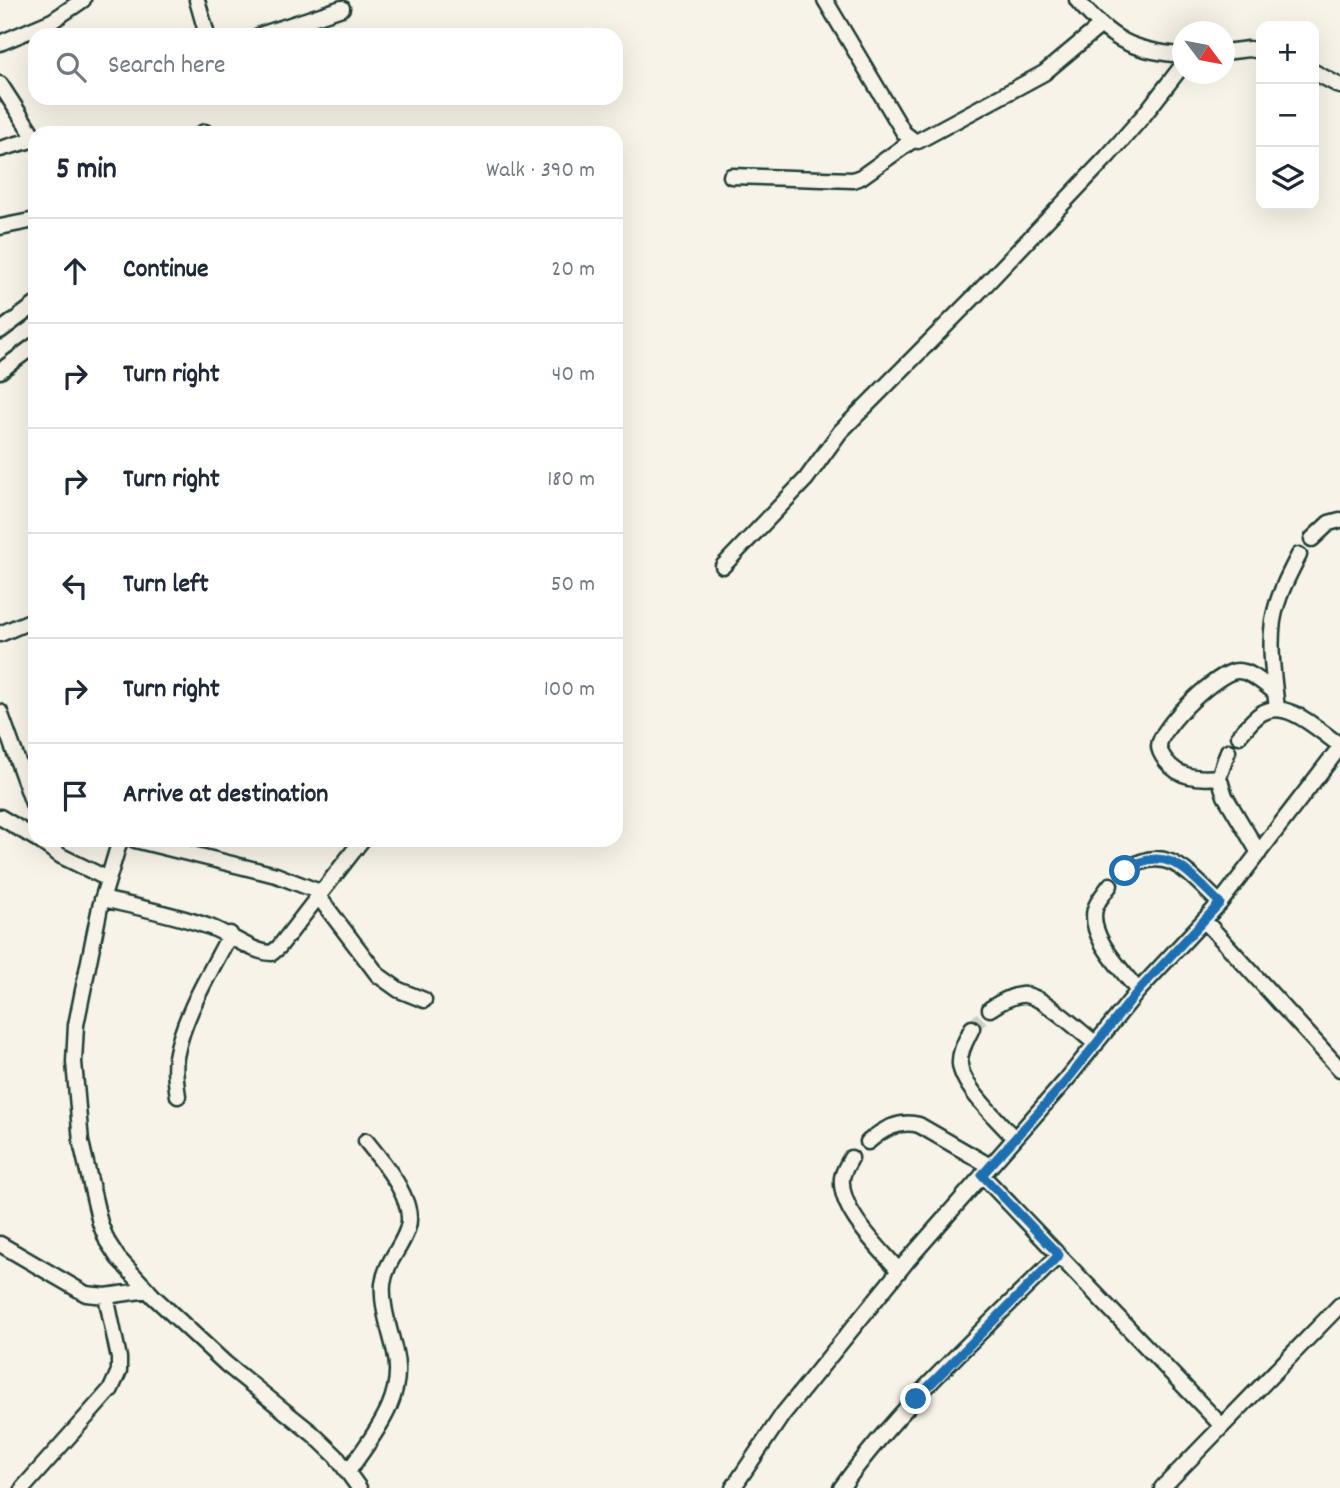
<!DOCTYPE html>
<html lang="en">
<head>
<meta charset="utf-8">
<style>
  :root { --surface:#fff; --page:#f6f6f7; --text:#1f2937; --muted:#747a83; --line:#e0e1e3 }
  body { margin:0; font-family:Dekko,sans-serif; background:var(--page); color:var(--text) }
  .controls { position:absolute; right:21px; top:21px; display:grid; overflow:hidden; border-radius:14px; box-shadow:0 7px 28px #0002 }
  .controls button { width:63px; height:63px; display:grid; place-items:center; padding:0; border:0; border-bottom:2px solid var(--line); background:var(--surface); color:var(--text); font:35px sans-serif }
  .compass { position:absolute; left:1172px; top:21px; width:63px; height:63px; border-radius:50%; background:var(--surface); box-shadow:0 7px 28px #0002; rotate:122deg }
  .stop { position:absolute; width:21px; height:21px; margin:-16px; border:5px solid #1f6fb2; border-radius:50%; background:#fff }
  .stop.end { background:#1f6fb2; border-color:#fff; box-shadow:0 2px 7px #0008 }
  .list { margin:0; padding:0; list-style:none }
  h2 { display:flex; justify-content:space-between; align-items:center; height:91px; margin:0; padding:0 28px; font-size:30px }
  h2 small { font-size:23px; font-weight:400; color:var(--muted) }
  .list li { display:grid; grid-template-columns:46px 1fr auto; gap:21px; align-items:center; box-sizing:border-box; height:105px; padding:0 28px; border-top:2px solid var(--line) }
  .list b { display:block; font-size:26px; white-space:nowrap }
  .list em { font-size:23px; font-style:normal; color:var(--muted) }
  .icon { flex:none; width:38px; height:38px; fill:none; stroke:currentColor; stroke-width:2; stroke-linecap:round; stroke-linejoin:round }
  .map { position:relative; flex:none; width:1340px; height:1488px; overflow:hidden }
  .search { position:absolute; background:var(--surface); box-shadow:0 7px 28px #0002; left:28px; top:28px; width:595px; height:77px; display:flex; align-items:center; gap:18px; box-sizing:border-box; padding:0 24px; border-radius:21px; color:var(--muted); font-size:26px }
  .panel { position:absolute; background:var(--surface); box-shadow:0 7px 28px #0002; left:28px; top:126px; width:595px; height:721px; border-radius:21px }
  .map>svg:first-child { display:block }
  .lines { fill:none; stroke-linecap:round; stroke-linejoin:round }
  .minor-tunnel { stroke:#cccfc4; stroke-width:14; stroke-dasharray:14 7; stroke-linecap:butt }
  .minor-casing { stroke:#1f3d34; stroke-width:19 }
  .minor { stroke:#f7f3e8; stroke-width:14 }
  .route { stroke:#1f6fb2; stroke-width:9 }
</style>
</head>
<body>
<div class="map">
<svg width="1340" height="1488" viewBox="0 0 1340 1488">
  <rect width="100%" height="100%" fill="#f7f3e8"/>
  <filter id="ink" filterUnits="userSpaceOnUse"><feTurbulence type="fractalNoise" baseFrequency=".0143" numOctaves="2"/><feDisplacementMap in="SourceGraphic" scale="14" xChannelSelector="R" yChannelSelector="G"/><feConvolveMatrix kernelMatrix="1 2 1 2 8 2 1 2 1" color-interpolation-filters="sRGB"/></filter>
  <g filter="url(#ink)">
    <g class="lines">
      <path class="minor-tunnel" d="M972,1028l18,-19"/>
      <g class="minor-casing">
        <path id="minor" d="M197,0l10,35
          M825,0l79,133 9,7 5,1 126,-68 56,-47
          M1077,0c33,39 54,51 105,55
          M260,35l82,-27
          M0,43l52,-22 31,-21
          M1224,52l25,-3 12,2
          M1314,72l26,14
          M0,84l35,54
          M202,133l3,-1
          M0,149l35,-10
          M731,176l122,4 8,-3 52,-37
          M0,227l35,-7
          M0,331l35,-26
          M0,371l35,-26
          M1312,539l17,-16 11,-3
          M723,566l83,-87 34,-47 133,-134 134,-141 37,-42 38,-49
          M0,634l35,-15
          M1277,709c-3,-29 -8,-59 -4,-88 4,-24 15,-45 26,-66
          M0,712l35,97
          M1239,736c7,-8 14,-18 23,-23 25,-15 58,19 78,32
          M1228,751l-9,26 6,19 34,57
          M1219,777c-21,2 -40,1 -53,-16 -3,-4 -7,-10 -7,-15 1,-19 60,-76 79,-75 13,0 27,14 37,21
          M0,817l35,21
          M38,840l23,16 47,23
          M120,840l-20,67 -24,118 -2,37 7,80 19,81 7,18 11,17 36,39 72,67 87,70 23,22 23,32
          M135,840l141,35 44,17
          M1125,871c42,-31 65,5 95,32
          M1110,885c-5,7 -13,16 -15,24 -7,28 27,60 43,82
          M318,896l60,79 21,15 25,10
          M102,899c35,8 71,15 105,27 20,6 45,27 65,27l7,-6 83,-107
          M1204,920l136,149
          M990,1009c9,-6 20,-13 31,-14 19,-3 59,37 75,49
          M972,1028c-5,11 -13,23 -12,36 2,23 39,57 54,74
          M178,1096c-2,-13 -4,-26 -2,-39 7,-41 35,-86 54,-123
          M868,1142c15,-13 31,-22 51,-17l71,41
          M851,1158c-3,6 -8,13 -9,20 -3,33 38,70 57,93
          M982,1175l240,251
          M0,1244l86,50 20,2 42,-6
          M348,1472c25,-37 58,-73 47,-120 -5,-22 -14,-46 -12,-68 3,-22 17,-34 24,-54 11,-27 -24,-68 -41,-89
          M23,1488l88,-99 8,-18v-13l-13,-62
          M733,1488l50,-74 124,-153 160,-182 71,-88 82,-88 120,-156
          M841,1488c62,-86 143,-158 218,-233
          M1162,1488l178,-183"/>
      </g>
      <use href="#minor" class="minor"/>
    </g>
  </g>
  <g class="lines" filter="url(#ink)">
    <path class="route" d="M916,1399l143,-144 -77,-80 86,-96 70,-88 82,-88c-30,-28 -53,-63 -95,-32"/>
  </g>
</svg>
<div class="controls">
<button>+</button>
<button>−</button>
<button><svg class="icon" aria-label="layers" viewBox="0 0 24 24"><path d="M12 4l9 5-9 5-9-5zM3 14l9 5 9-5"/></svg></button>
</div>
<svg class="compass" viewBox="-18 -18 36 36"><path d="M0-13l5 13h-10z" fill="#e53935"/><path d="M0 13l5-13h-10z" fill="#747a83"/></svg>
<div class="stop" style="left:1125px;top:871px"></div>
<div class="stop end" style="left:916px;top:1399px"></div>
<div class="search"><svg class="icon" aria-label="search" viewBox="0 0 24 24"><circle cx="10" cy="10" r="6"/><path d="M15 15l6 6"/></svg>Search here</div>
<section class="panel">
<h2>5 min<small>Walk · 390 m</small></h2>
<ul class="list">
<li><svg class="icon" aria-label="ahead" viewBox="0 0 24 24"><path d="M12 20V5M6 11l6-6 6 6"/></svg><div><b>Continue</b></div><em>20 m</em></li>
<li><svg class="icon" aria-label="right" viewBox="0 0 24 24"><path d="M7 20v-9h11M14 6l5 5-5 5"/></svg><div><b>Turn right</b></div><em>40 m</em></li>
<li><svg class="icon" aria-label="right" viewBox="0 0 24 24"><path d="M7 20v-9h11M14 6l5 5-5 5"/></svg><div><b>Turn right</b></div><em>180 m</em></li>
<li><svg class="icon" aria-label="left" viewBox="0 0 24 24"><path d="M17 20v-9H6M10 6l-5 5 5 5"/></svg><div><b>Turn left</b></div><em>50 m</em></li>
<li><svg class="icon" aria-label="right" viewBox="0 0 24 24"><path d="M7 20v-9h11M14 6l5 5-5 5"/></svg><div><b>Turn right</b></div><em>100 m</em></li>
<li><svg class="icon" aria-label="arrive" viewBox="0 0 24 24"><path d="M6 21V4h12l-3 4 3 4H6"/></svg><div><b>Arrive at destination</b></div></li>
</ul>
</section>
</div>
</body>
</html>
